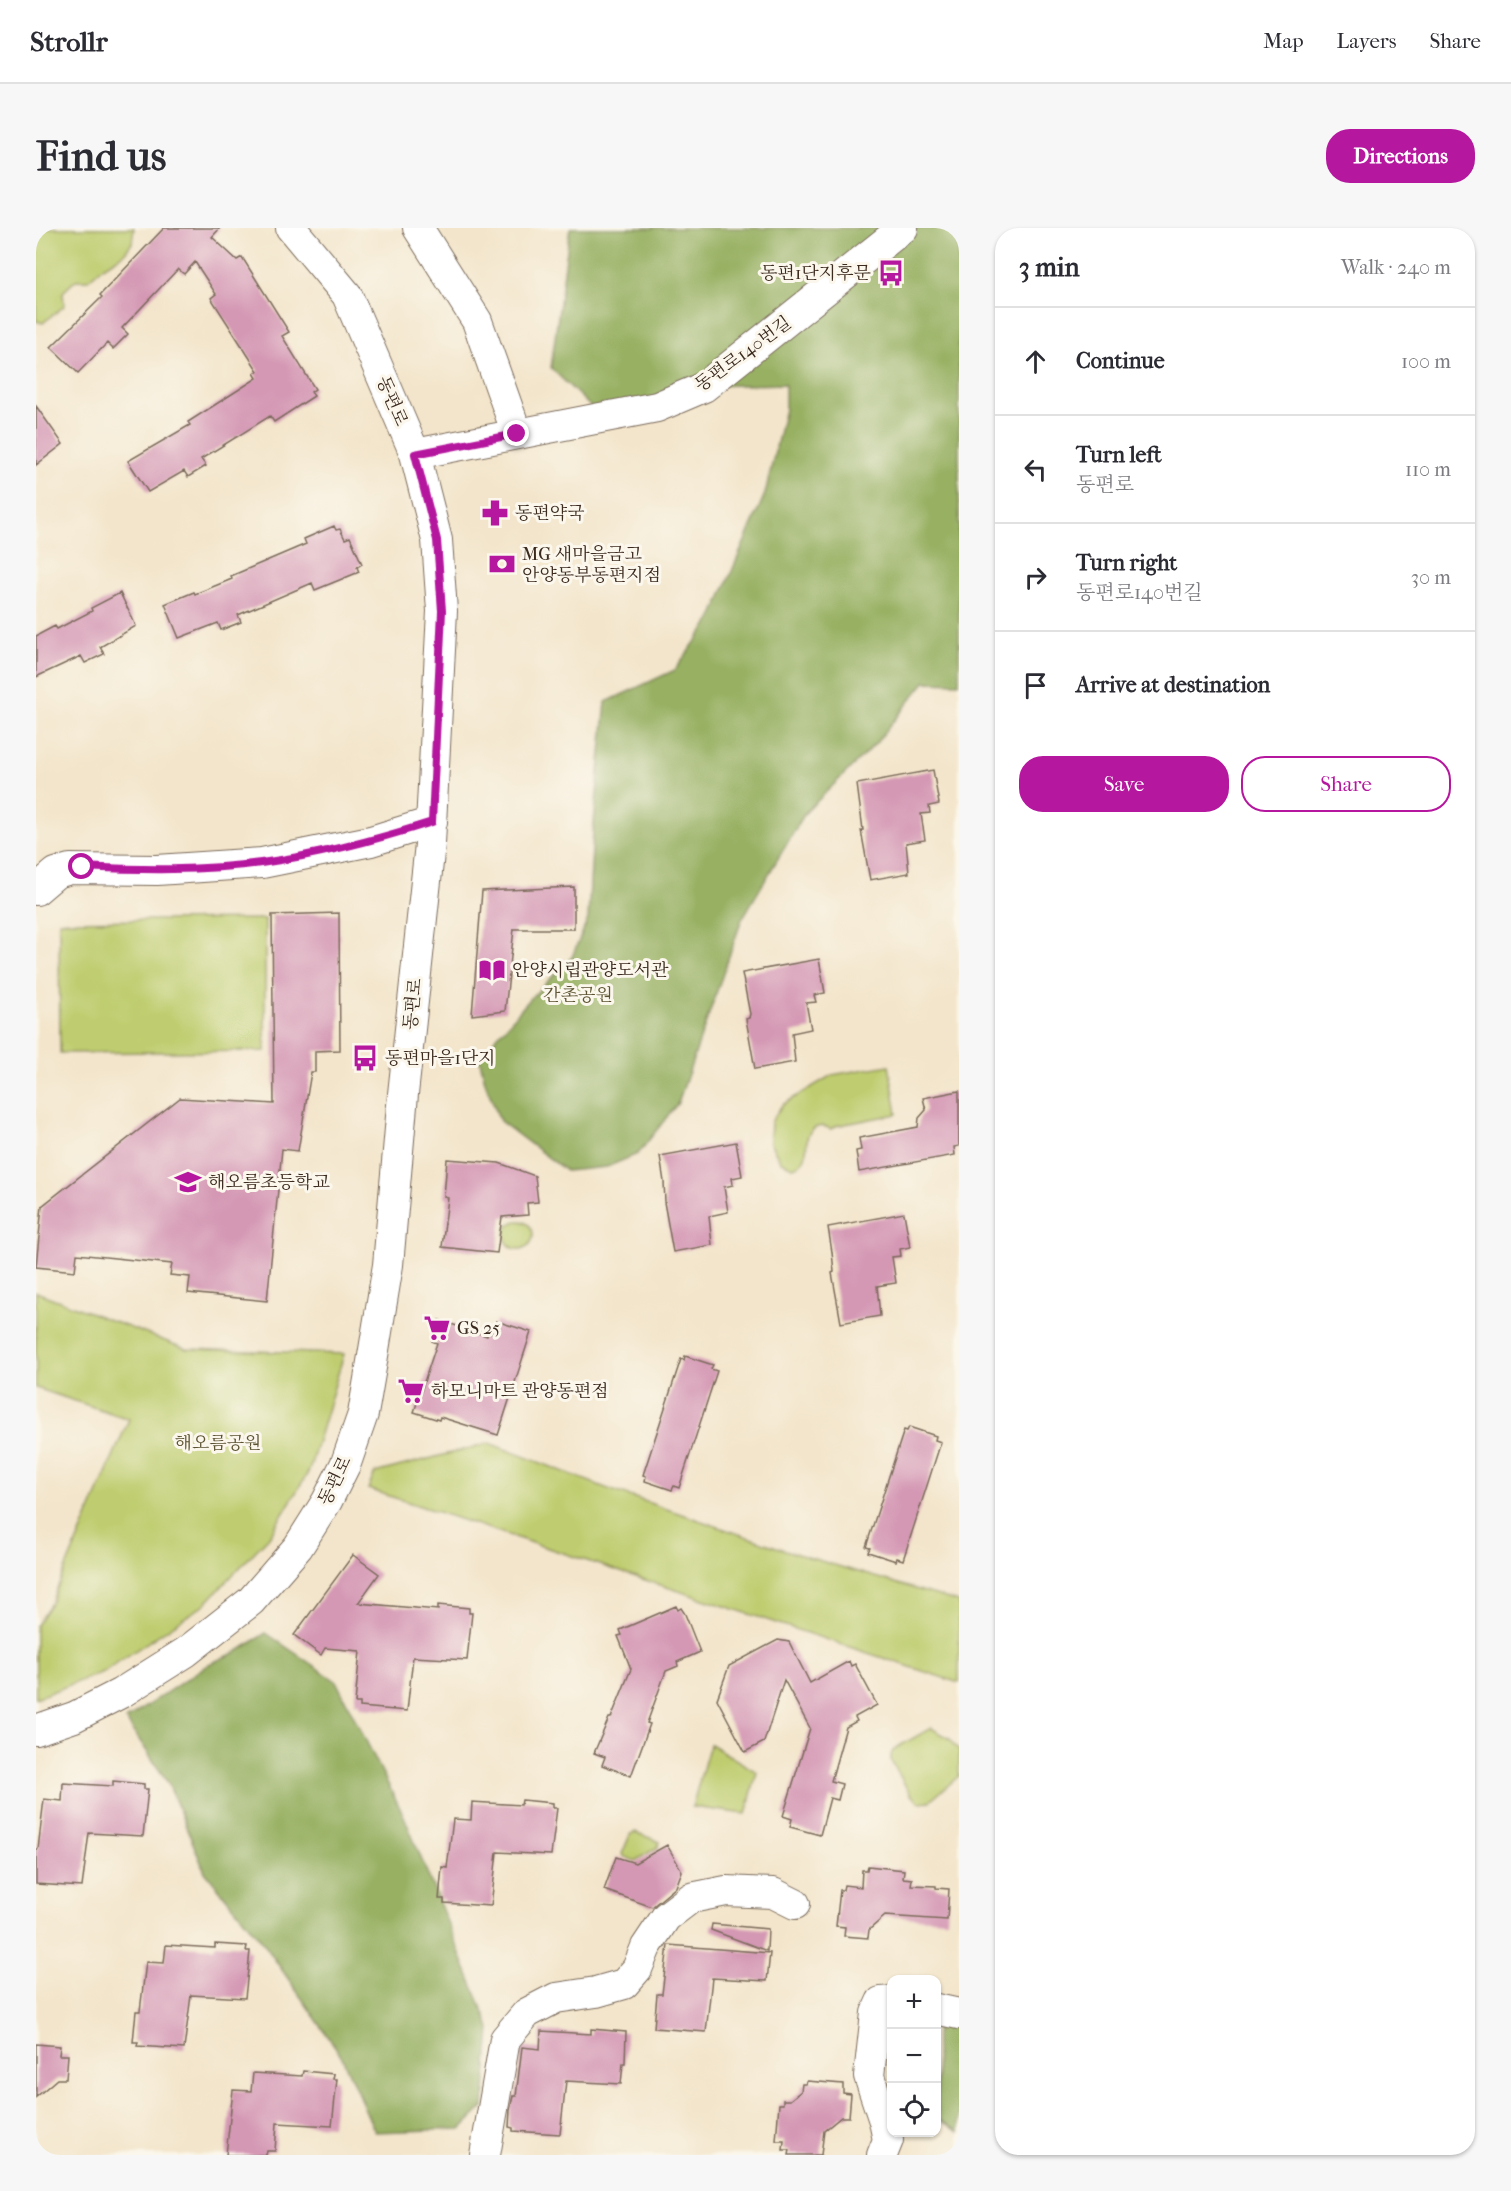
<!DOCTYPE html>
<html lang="en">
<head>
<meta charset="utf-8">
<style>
  :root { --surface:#fff; --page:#f7f7f7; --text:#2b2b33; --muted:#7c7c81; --line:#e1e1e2; --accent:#b5179e }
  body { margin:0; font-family:"IM FELL French Canon","Noto Serif KR",serif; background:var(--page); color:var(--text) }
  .controls { position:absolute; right:18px; bottom:18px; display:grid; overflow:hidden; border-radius:12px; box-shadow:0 2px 4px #0004 }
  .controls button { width:54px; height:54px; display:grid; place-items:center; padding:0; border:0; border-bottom:2px solid var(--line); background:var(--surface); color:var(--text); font:30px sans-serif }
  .stop { position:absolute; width:18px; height:18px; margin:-14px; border:4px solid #b5179e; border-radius:50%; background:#fff }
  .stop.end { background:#b5179e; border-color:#fff; box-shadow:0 2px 6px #0008 }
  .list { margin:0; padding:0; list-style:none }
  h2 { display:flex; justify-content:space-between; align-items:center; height:78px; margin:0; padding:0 24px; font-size:26px }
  h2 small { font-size:20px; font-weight:400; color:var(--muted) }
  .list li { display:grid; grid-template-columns:39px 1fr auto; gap:18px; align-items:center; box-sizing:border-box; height:108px; padding:0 24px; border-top:2px solid var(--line) }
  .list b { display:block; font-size:22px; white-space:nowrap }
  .list p { margin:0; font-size:20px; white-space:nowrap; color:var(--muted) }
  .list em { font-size:20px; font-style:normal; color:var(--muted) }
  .actions { display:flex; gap:12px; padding:18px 24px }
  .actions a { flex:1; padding:14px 0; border:2px solid var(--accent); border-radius:24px; text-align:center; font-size:21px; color:var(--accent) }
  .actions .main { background:var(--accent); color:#fff }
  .icon { flex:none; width:33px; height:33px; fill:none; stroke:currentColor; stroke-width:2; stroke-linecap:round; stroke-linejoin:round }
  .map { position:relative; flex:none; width:923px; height:1927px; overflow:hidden; border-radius:24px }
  header { display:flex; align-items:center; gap:36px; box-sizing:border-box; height:84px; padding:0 30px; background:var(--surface); border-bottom:2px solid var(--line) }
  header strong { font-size:28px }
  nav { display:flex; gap:33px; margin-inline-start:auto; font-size:21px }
  .intro { display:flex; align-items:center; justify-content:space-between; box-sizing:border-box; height:144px; padding:0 36px }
  h1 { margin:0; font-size:42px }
  .button { padding:15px 27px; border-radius:24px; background:var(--accent); color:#fff; font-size:21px; font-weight:700 }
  main { display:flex; gap:36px; padding:0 36px }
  aside { flex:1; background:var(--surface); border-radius:24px; box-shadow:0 2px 4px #0004 }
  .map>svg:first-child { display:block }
  .green { fill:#bfcd6f; stroke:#7d7c46; stroke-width:1.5 }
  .forest { fill:#97b062; stroke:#696d40; stroke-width:1.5 }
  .building { fill:#d497b4 }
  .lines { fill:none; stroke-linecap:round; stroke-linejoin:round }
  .minor-casing { stroke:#7b6b5b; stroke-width:32 }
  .minor { stroke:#fff; stroke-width:30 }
  .route { stroke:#b5179e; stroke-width:8 }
  .labels { text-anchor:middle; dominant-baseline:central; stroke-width:6; stroke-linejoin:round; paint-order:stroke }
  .poi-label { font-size:18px; fill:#3b2a1e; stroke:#fbf7ec; text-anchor:start }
  .street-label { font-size:18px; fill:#3b2a1e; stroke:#fbf7ec }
  .park-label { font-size:18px; fill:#5c5332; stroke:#fbf7ec }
</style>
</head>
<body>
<header>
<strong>Strollr</strong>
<nav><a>Map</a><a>Layers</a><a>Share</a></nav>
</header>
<div class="intro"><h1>Find us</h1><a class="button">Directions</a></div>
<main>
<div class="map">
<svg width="923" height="1927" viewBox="0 0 923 1927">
  <rect width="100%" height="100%" fill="#fbf7ec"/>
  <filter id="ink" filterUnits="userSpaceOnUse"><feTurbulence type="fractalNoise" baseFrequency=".0167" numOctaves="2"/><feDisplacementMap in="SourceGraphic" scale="12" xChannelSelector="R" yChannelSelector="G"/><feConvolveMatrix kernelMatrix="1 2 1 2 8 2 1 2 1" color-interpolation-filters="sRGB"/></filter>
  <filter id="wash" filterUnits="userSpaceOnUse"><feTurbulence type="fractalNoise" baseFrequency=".008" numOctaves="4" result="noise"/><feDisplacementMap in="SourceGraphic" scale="24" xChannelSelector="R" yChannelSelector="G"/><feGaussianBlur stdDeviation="1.35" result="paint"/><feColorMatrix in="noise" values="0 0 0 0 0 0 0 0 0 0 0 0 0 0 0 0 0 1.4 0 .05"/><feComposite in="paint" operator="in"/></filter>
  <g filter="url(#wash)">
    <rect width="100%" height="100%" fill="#f3e5cb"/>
    <path class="green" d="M1,0h97l-2,15 -8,11 -21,13 -15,13h-12l-13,12 1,14 -21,17 -7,-2z
      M229,691v132l-205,2 -1,-132z
      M853,837l8,49 -62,12 -4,3c-9,-5 -18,-3 -23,6 -4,14 3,27 -15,32l-12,-5 -11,-19 1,-21 11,-17 50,-30z
      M469 1007a14 14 0 1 1 28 0a14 14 0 1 1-28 0Z
      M0,1064l150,57 158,5 -35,117 -40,66 -64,67 -102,68 -67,26v-73l15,-22 78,-184 -93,-31z
      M453,1215l117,45 188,65 165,49v81l-591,-194 7,-16z
      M895,1500l18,10 10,12v26l-29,25 -11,1 -9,-8 -19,-34v-5l3,-6z
      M674,1516l47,28 -11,42 -54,-7z
      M599,1604l25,10 -2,5 -23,14 -12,-5 -1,-2 8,-19z"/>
    <path class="forest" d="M534,0h389v455l-34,-1 -49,61 -71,70 -63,106 -64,184 -40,51 -31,13 -41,4 -66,-50 -15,-39 -6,-25 52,-59 41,-41 16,-38 5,-87 13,-130 69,-32 36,-50 54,-126 20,-85v-25l-82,2 -104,29 -48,-47z
      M230,1405l70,48 68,135 86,212 -6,79 -23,22 -86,3 -34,-77 -79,-114 -57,-69 -37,-89 -42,-63 83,-56 28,-12z
      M900,1796l23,1v107l-22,-14z"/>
    <g id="blocks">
      <path class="building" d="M128,0h56l-8,9 25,23 5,-3 47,75 -7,4 33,53 -4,3 3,4 -40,26 -4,-6 -69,43 5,7 -18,11 -4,-6 -36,21 -20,-31 62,-36 -2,-3 69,-44 -3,-5 4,-2 -47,-73 5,-4 -21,-32 -11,12 -6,-5 -56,59 6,6 -15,15 -6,-6 -29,30 -27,-26 51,-50 -2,-2z
        M0,178l27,38 -27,21z
        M298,298l2,4 4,-1 5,10 5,-2 12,27 -5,3 2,5 -44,18 -3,-7 -74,32 3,7 -20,8 -3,-7 -39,15 -14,-34 29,-12 1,2 37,-15 -1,-3 75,-32 -2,-5z
        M84,365l16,33 -36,21 4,7 -19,9 -4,-7 -45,21v-41l19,-10 2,3 35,-18 -1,-3z
        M897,542l6,34 -10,2 1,7 -9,1 4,26 -19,3 3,30 -39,7 -9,-50h2l-6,-46z
        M538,659v42h-60l-9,82 -33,4 10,-124z
        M303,685l1,137 -25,1v21h-4l-13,79 -16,-2 -15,152 -79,-8 2,-16 -20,-2 2,-11 -95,-10 -2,17 -39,-4 6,-61 138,-108 94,6 -2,-189z
        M783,731l6,34 -11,2 2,7 -10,1 5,26 -19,4 3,29 -40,7 -9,-50 3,-1 1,-4 -8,-41z
        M923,863v55l-5,1 1,8 -96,17 -3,-21 5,-1 -2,-12 59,-11 1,-9 7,-8 -3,-12z
        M700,914l6,34 -10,2 1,7 -9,2 4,25 -19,4 3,29 -39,7 -9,-50h1l-1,-20 -4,-26z
        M411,931l52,4 36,13 3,26 -11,1 1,12 -26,2 -5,36 -55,-6 6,-49 -4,-1z
        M868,985l6,34 -10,2 1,7 -9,1 4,26 -19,3 3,30 -39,7 -9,-50 2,-1 -2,-20 -4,-25z
        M403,1092l48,16 1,-4 4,1 4,-12 35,11 -33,103 -58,-18 -1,3 -25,-8 23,-69 -5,-2z
        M649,1128l28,9 -2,4 6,2 -38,117 -5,-2 -2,4 -27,-9 1,-5 -3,-1 38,-116 3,1z
        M873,1199l27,9 -1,4 6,2 -38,118 -6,-2 -1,3 -28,-9 2,-4 -4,-1 38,-117 3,1z
        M317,1327l26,19 -21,29 80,7v-5l31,3v5h3l-5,47 -54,-3 -6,54 -47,-4v-4h-5l5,-52 -35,-3 -4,7 -27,-20z
        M640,1378l2,4 3,-2 4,6 15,38 -23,10 1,4 -12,5 -19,52 3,1 -19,52 -29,-11 3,-8 -11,-4 15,-35h2l20,-49 -13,-33 4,-1 -2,-5z
        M742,1412l11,2 21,41 39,-22 2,5 4,-2 22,41 -22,12 2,4 -11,6 -15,54 11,3 -4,16 -8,-2 -10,37 -30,-8 2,-8 -9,-3 27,-88 -26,-48 -20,62 -19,10 -28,-53 12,-33z
        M77,1553l31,3v5h4l-5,47 -54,-3 -7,54 -46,-3v-35h2l6,-50 18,2 1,-18 50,3z
        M486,1572l31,3v5h4l-6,47 -54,-3 -6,54 -47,-3v-4h-5l3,-32 5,1 6,-49 18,1 1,-18 49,3z
        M631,1617l15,26 -6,16 -24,20 -48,-17 12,-33 19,6z
        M832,1638l36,4 -1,8 9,1 -1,6 25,1v2l13,1 -2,31 -62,-4 -16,14 -1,8 -24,-2 1,-9 -9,-1 4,-36h3l1,-5 17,2 1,-17h5z
        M676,1696l56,5 -1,22 -56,-21z
        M179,1716l32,2 -1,5h4l-5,47 -54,-3 -7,54 -47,-3 1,-4h-5l3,-31h4l6,-49 18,1 2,-18 49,3z
        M632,1717l102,8 -3,28 -55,-3 -6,54 -52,-4 3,-34h5z
        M555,1801l35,3 -1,31h-2l-2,21 -55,-3 -6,53 -47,-3v-3l-4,-1 1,-17 3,-14h3l6,-49 18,2 1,-18 50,3z
        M0,1816l24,2 -1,9h9l-2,24h-9l-21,18z
        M267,1843l31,3 -1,5h4l-5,47 -55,-3 -2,28h-8l-1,4h-40l7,-65 18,1 2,-18 49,3z
        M771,1853l36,3v9l8,1 -2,23h-8l-17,14 -3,24h-32l1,-5h-7l1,-9h-8l3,-37h4v-4h7l11,-9 1,-7h4z"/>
    </g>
  </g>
  <g filter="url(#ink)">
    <use href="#blocks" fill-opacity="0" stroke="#7b6b5b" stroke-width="1.5"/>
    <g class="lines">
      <g class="minor-casing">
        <path id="minor" d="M382,0l59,93 40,113
          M379,226l242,-47 47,-20 199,-159
          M0,662l20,-17 14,-4 87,1 105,-7 109,-22 61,-19
          M0,1502l38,-13 47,-24 65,-41 65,-51 47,-54 29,-46 19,-38 17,-49 9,-52 16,-97 15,-171 27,-250 12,-233 -5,-71 -22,-86 -68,-159 -56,-67
          M900,1781l23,5
          M449,1927l20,-116 22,-26 29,-15 40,-6 28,-8 13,-15 9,-22 20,-30 25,-19 35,-7 47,2 22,11
          M846,1927l6,-15 -4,-19 -15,-45 7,-63 5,-11 11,-1"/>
      </g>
      <use href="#minor" class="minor"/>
    </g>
  </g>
  <g class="lines" filter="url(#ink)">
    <path class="route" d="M46,639c60,3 120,4 179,-4 58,-8 115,-23 171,-41l10,-211 -5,-71 -22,-86 102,-20"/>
  </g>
  <defs>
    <g id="bus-bare" transform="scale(2.07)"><path d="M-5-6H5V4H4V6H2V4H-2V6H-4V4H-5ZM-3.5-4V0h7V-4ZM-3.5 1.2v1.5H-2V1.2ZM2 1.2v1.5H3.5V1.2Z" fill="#b5179e" stroke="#fbf7ec" stroke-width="2.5" paint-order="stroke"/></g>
    <g id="pharmacy-bare" transform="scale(2.07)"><path d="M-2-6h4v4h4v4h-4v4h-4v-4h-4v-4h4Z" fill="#b5179e" stroke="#fbf7ec" stroke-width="2.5" paint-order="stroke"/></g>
    <g id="bank-bare" transform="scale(2.07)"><path d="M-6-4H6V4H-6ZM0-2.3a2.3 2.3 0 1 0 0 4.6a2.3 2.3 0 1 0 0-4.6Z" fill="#b5179e" stroke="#fbf7ec" stroke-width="2.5" paint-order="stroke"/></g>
    <g id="library-bare" transform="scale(2.07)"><path d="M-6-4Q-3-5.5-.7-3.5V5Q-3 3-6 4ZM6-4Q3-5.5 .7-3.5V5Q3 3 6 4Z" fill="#b5179e" stroke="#fbf7ec" stroke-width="2.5" paint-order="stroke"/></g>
    <g id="school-bare" transform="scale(2.07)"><path d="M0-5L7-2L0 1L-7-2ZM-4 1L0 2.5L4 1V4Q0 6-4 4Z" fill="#b5179e" stroke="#fbf7ec" stroke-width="2.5" paint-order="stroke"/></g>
    <g id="supermarket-bare" transform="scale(2.07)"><path d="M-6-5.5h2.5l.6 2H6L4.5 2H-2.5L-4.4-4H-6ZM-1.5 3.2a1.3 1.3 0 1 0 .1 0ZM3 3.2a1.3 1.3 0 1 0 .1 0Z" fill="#b5179e" stroke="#fbf7ec" stroke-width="2.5" paint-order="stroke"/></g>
  </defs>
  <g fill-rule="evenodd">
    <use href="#bus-bare" x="855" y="45"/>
    <use href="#pharmacy-bare" x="459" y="285"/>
    <use href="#bank-bare" x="466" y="336"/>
    <use href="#library-bare" x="456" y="742"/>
    <use href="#bus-bare" x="329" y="830"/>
    <use href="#school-bare" x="152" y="954"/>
    <use href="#supermarket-bare" x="401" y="1100"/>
    <use href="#supermarket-bare" x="375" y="1163"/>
  </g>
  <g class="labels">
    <g class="poi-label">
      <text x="835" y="45" text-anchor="end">동편1단지후문</text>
      <text x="479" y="285">동편약국</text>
      <text x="486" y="326">MG 새마을금고<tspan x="486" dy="21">안양동부동편지점</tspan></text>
      <text x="476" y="742">안양시립관양도서관</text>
      <text x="349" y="830">동편마을1단지</text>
      <text x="172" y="954">해오름초등학교</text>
      <text x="421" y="1100">GS 25</text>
      <text x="395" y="1163">하모니마트 관양동편점</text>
    </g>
    <g class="street-label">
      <text transform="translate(707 126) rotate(-36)">동편로140번길</text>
      <text transform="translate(356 173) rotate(67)">동편로</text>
      <text transform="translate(377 776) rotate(-84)">동편로</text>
      <text transform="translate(299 1253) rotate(-64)">동편로</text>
    </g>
    <g class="park-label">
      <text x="542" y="767">간촌공원</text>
      <text x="182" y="1215">해오름공원</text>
    </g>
  </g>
</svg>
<div class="controls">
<button>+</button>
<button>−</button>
<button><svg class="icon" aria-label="locate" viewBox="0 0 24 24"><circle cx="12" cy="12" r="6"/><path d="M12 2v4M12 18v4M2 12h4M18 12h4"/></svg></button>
</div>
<div class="stop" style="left:46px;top:639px"></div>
<div class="stop end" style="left:481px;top:206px"></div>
</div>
<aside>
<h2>3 min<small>Walk · 240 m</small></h2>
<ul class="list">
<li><svg class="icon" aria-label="ahead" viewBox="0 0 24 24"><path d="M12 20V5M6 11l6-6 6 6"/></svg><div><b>Continue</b></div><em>100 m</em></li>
<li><svg class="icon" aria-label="left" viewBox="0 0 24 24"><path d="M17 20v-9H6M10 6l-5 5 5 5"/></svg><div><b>Turn left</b><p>동편로</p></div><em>110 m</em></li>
<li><svg class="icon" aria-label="right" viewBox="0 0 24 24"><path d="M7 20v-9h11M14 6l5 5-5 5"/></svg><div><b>Turn right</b><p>동편로140번길</p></div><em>30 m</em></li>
<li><svg class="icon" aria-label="arrive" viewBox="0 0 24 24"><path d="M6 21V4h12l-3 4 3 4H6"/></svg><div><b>Arrive at destination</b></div></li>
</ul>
<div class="actions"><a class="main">Save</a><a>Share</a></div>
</aside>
</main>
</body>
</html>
